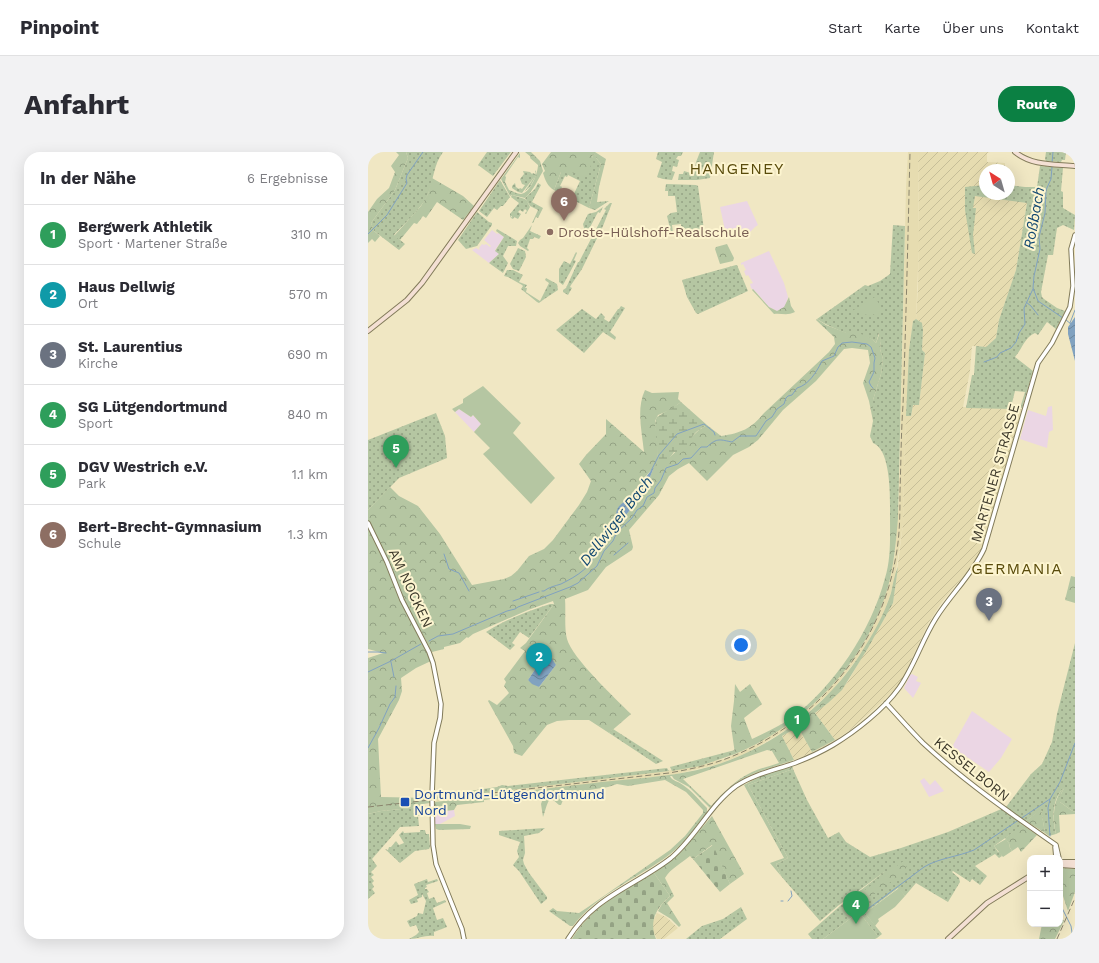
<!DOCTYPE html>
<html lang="de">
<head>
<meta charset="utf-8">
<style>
  :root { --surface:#fff; --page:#f2f2f3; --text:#2b2b33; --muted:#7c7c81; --line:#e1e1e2; --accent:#0b8043 }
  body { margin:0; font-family:"Work Sans",sans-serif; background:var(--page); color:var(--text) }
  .controls { position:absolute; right:12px; bottom:12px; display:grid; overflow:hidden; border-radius:8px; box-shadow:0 4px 16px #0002 }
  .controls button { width:36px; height:36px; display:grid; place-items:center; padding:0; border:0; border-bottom:1px solid var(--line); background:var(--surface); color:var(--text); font:20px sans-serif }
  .compass { position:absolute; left:611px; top:12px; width:36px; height:36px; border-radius:50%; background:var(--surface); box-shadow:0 4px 16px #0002; rotate:323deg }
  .you { position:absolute; left:373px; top:493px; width:14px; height:14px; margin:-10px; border:3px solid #fff; border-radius:50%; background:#1a73e8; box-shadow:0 0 0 6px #1a73e833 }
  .badge { display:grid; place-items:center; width:26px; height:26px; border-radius:50%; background:var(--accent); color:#fff; font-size:13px; font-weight:700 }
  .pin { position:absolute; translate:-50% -33px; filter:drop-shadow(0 1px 2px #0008) }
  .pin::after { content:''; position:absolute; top:21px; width:14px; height:12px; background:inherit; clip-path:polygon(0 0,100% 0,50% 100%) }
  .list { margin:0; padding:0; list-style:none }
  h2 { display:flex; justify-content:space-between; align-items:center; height:52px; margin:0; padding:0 16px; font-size:17px }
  h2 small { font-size:13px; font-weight:400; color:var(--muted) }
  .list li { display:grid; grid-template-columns:26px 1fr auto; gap:12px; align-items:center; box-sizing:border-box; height:60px; padding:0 16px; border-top:1px solid var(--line) }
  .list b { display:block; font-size:15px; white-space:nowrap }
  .list p { margin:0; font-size:13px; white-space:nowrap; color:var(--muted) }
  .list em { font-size:13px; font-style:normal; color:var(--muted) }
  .map { position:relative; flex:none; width:707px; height:787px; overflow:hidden; border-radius:16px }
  header { display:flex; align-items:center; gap:24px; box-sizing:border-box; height:56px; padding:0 20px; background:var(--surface); border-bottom:1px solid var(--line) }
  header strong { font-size:19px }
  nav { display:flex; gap:22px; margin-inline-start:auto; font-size:14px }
  .intro { display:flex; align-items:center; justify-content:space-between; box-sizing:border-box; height:96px; padding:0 24px }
  h1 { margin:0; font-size:28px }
  .button { padding:10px 18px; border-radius:16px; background:var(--accent); color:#fff; font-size:14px; font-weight:700 }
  main { display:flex; gap:24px; padding:0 24px }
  aside { flex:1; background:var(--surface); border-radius:16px; box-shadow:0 4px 16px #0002 }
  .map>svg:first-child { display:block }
  .built { fill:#e6dcb0 }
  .industrial { fill:url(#industrial-furrows) }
  .education { fill:#ebd6e4 }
  .grass { fill:url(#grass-dots) }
  .forest { fill:url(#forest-crowns); fill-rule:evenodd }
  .wetland { fill:url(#wetland-marsh) }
  .cemetery { fill:url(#cemetery-stones) }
  .pitch { fill:#b5c6a2 }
  .water { fill:url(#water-waves) }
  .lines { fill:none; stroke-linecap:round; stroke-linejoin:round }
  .stream { stroke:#81a2c0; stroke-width:1 }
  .tertiary-casing { stroke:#827b5a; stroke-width:5.5 }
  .secondary-casing { stroke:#827b5a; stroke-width:6 }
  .tertiary { stroke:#fff; stroke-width:3.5 }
  .secondary { stroke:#f4e0d4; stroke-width:4 }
  .rail { stroke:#8a846d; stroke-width:1; stroke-dasharray:6 3; stroke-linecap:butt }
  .education-dot { fill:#8d6e63; stroke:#fdf5d0; stroke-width:1.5 }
  .transit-dot { fill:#1a4fb4; stroke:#fdf5d0; stroke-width:1.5 }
  .labels { text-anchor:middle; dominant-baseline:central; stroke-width:4; stroke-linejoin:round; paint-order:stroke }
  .education-label { font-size:14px; fill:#785e54; stroke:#fdf5d0; text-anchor:start }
  .street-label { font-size:14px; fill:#3c382a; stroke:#fdf5d0 }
  .transit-label { font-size:14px; fill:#164399; stroke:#fdf5d0; text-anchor:start }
  .water-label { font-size:15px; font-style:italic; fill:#144972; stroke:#fdf5d0 }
  .quarter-label { font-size:16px; letter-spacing:1px; fill:#594b0b; stroke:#fdf5d0 }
</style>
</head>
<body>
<header>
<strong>Pinpoint</strong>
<nav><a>Start</a><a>Karte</a><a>Über uns</a><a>Kontakt</a></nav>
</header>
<div class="intro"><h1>Anfahrt</h1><a class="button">Route</a></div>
<main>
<aside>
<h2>In der Nähe<small>6 Ergebnisse</small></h2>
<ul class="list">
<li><span class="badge" style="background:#2e9e5b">1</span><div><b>Bergwerk Athletik</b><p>Sport · Martener Straße</p></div><em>310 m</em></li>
<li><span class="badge" style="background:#0f9aa8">2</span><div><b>Haus Dellwig</b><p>Ort</p></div><em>570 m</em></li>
<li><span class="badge" style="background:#6b7280">3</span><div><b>St. Laurentius</b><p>Kirche</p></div><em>690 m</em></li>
<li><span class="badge" style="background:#2e9e5b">4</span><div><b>SG Lütgendortmund</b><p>Sport</p></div><em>840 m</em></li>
<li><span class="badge" style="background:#2e9e5b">5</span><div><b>DGV Westrich e.V.</b><p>Park</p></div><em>1.1 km</em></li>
<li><span class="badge" style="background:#8d6e63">6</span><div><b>Bert-Brecht-Gymnasium</b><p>Schule</p></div><em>1.3 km</em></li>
</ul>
</aside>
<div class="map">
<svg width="707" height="787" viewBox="0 0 707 787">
  <defs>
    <pattern id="industrial-furrows" width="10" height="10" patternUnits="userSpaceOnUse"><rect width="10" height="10" fill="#e6dcb0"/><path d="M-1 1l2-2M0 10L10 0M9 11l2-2" fill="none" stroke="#c6be98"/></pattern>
    <pattern id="grass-dots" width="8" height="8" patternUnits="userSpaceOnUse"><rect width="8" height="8" fill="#b5c6a2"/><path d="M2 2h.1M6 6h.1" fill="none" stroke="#94a284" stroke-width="1.8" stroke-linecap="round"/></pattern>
    <pattern id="forest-crowns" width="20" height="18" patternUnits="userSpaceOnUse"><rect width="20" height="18" fill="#b5c6a2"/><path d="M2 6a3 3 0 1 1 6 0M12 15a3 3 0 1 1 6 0" fill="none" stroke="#94a284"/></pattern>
    <pattern id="wetland-marsh" width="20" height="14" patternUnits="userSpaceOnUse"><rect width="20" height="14" fill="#b5c6a2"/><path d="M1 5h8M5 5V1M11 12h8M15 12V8" fill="none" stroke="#94a284"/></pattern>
    <pattern id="cemetery-stones" width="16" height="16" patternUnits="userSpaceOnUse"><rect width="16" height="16" fill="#b5c6a2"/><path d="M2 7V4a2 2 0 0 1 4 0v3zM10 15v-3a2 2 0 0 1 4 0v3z" fill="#94a284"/></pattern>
    <pattern id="water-waves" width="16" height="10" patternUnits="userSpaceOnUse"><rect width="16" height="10" fill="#81a2c0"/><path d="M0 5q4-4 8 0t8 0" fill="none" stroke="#6b859c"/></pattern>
  </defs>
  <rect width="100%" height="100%" fill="#f0e7c3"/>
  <path class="built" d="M540,0h10l1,91 -3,76 -3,2 -4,29 -5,119 -1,55 -7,46 -5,23 -7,19 -8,17 -15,25 -28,36 -21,19 -18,16 -45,27 -30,12 -47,11 -237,27 -1,-3 254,-31 39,-10 32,-15 35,-23 30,-27 25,-28 18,-28 21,-49 7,-34 4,-53 7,-313z"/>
  <path class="industrial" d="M550,0h72l-3,1v9l18,1v7h-20v24l17,5 25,4 -11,67 -17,50 -3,18 -10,9 -14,-1 -2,25 -7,36 60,2 -40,138 -14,22 -27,33 -13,20 -28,59 -6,8 -15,15 -30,26 -16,11 -19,10 -21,9 -12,-24 16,-9 14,25 23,-12 -20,-27 13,-10 19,-20 46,-80 10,-79 1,-55 2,-53h5l2,-11h6l6,-52 -3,-3 1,-20 -1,-7 -6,-4 2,-31 1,-71z
    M289,761l9,4 12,11 -14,11h-7l-4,-8v-10z"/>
  <path class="education" d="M379,49l11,24 -3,2 -9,9 -2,-5 -13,5v-7l-6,1 -5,-23z
    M124,78l5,4 1,-1 6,4 -9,13 4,4 -10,9 -17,-13 4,-2 4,2 -1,-2 3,-4 2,1 2,-1 4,3 1,-1 -7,-6z
    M401,99l15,32 4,14 -3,10 -8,4 -8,-4 -12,-14 -6,-5 -1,-4 3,-1 -5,-8 -2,1 -2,-5 2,-1 -3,-6 -2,1v-2z
    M684,254l1,24 -4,2 -2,16 -27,-9 8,-29 18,6 2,-9z
    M91,257l12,8 2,-2 8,9 -7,8 -19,-20z
    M544,522l6,3 -2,4 5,2 -8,15 -9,-10 6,-13z
    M604,559l40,28 -11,19 -12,14 -37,-25z
    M556,626l6,7 5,-5 9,11 -15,6 -9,-16z
    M86,658l1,6 -15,8h-5v-12z"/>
  <path class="grass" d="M38,0h37c-10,14 -9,27 -15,42 -5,13 -24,30 -34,41l11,9 -6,6 -25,-19 -3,-8 24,-33 13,-32z
    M119,0h24l-18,24 -15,-11z
    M290,0h25l-2,4h-3l-2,3 3,1 -2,7 -4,-1 -1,5 3,1 -3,8 -9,-1 -6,-2 5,-15 -6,-3z
    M332,0h14l-4,26 -13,2h-19l1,-6h4l1,-3 10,3 2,-12z
    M678,0h20l-1,8h-3l-1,2 -15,-1 -1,-2z
    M225,2l3,2v2l5,6 -12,44 -16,-8 1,-1 -2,-1 8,-17 -12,-6 -1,2 -2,-1 -5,10 2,1 -3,6 -5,-3 7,-18h9l22,-14z
    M672,14l23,2 -2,23 2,1v16l12,7 -1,15 -11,-5 -6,3 -4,27h-5l-7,37 1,5 2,2 13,9 8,3 -9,18 -9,-7 -9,13 -3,-2c-10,4 -13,16 -20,24l18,14 -11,37h-3v-2l2,-1 4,-13 -10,-1 -3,12h1l-1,6 -46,-1 6,-33h2l2,-29 10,1 10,-9 3,-18 17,-50 11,-67 -52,-7 -2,12h3l-3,27 2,19 -3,-1 -7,-43v-23l20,-2v9h24v-9l16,2h12z
    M168,18v5l1,-1 -7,13 -5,4 10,-15 -13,17 -4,-1 -6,-4v-2l3,-3 1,4 3,2 1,-1 2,1 3,-4 -3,-1 -2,-5 4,-5 -1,-3 7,1 2,2 1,-1 2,1 1,-1 -1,-1z
    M132,28l10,17 -7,9h-2l-4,4 -3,-2 -7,9 -8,-6z
    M170,31l3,2 -9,17 11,6 -5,10 -2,-1 -3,6h-1l6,-13 -8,-4 -3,-5 3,6 -4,7 -1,-1 2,-2 -2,-2 -2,3 -3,-2 -2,2 3,2 -3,5 -4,-2 -1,2 -2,-1 1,-2h-1l-1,2v-4l9,-11 -8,-6 1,-2 13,4 2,2 -2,-3 10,-9z
    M298,32l30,1 2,1 6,44 -13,2 -10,-6v-2l-9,1 1,8h-2l-4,-17 4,-3 6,-1 -2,-16h-7v-5h-3z
    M242,51h2l-9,23 -21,43 -11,16 -1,2 2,1 -4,7 -5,-3v-2l3,-2 12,-26h1l27,-52 -2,-1z
    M235,55l-3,6 -2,-1 -11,21 -4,-3 1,-2 -1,-4 5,-10 8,-2z
    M109,60l12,10 3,1v2l-15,21 -11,3 -8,-9z
    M164,73l-2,6 11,5 -2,3 -5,-2 -1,2h-3l-3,9 2,2 -1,1 -8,-5 -2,-3 2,-3 3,-2z
    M525,73l12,1 -7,292h-8c0,-17 2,-68 -17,-75l-3,-7 3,-15v-21l8,-26 2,-15 -3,-10 1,-8 -2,-8 -3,10c-8,-9 -19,-7 -30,-10 -10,-4 -20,-8 -29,-14l48,-34 3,1 12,-5 10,-7z
    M129,77l20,12 -1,5h-8l-5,10 5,7 -5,10 -14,-10 10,-9 -4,-3 9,-14 -8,-6z
    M150,96l7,3 1,6 -7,14 -6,-2 -3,-5z
    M208,100l1,1 -3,7 2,1 -13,24 -4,-3v-13l5,-8 6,3z
    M368,113h1l11,26 -50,23 -2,-1 -9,-16 -5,-17z
    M139,118h6l10,5 -4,7 8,3 -2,3h2l-1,4 14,9 9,-18 -4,-3 1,-2 11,6 1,6c-6,4 -13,8 -19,13l-2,-1 -16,-13 2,-3 -1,-1 -14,-8 -4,-1z
    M253,154l4,2 -15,24 6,5 -1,3 -12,-8 -19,21 -28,-23 26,-21 14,10 5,-6 4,4 -1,2 5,3 9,-13h1z
    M548,167l6,4 1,7 -1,20 3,3 -6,52h-6l-2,11h-5l3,-66 4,-29z
    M68,261l9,23 2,22 -48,20 -31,32v-70z
    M182,452h4l-25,34 -9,-6 -8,11 3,2 -5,5 -24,-18c18,-12 42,-21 64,-28z
    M707,491v169l-4,-2 -11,-8v-6l4,-8c-12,10 -12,31 -8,46l-7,2 -4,-3 -4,-23 -15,11 -6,2 1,1 -3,5 -24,17 4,6h2l2,4 -3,2 -4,-4 -20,12 12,10 -7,9 -8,-6 -2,3 -17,-11 -1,1 7,6 1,4 -12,20 -32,-19 -11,13 -7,-8 -33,25 17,21 -5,4v-3l-18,-23 -36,27h-11l-4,-5 32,-28 47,-36 -48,35 -19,16 -39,-45 -5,-12 12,-6 -40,-73 45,-16 14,31 21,38 11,-6 7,10 24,15 31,-9 47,-16 58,-25 25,-33 11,-10 10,-22 5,-28z
    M245,577l50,32 -7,3 -47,-31z
    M367,598v4l-35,12 -28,5 -2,-4z
    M299,616l2,3 -235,28v-3l63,-9 5,-2 6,1z
    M53,655v9h-3l1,10 -19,1 -28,32 5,7 -6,6 3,3 -3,2 3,4 -2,2 2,4 -2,2 3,4 -7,6v-85l13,-3z
    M177,676l-6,5 -15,3 1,17 -2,7 1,4 5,9 18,24v2l-6,5 -22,-33 -6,-6 6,-8 -2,-6 3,-9 -21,-7v-4z
    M52,678h5l1,4h3l1,13 -1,2 -14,2 -15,12 -15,-14 3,1 1,-3h2l5,-6 3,4 5,-2 -5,-8 4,-4 1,2 16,-1z
    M59,727l1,3 9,-3 1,2 -12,4 1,2 -2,1v1h2l2,3 -2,1 2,6 5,-2 3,6 8,-3 1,2 -13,6 4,12 6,-2 4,9 -13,5v4c-9,-1 -16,3 -25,3l7,-4 3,-3 -3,-7 -6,2 -3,-6 10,-5 1,-3 5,1 3,-13 -4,-7v3l-5,2 1,3 -7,2 -2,-4 9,-5 -4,-11z
    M373,755l6,12 -27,20h-34l16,-13 21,-7z"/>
  <path class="forest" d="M28,0h10l2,6 -13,32 -24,33 3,8 6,5 -5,6 -3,-3 -4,4v-31l9,-13 12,-11 6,-16 -4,-6 8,-11z
    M157,0h6l9,9 3,10c-6,10 -9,19 -18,27l-13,-3 -2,1 -9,-17 19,-26v5l-2,-1 -13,19 1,1 -1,5 4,8c3,1 9,4 12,4 10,-1 17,-22 17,-29l-8,-7 1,-1z
    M183,0h44l11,7 -7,28 -2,15 12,-1 -14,9 -6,-2 12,-44 -5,-6v-2l-3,-2 -1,4 1,1 -5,15 -3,2 -15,-4 -1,2 -8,-2 -7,18c-6,-3 -9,-10 -11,-17l2,-2 -3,-7z
    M64,26l31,18 11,10 -11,14 -26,-18 -11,16 -3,-2 -6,8 -3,-1 -14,17 -6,-4 27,-30 7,-12z
    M359,92l7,14 -1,3 -13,3 -5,-15 1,-2z
    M385,137l16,18 8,4 7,-4 5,-10 2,9 4,6c-8,4 -13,1 -21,2l-22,-24z
    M449,167l9,6 21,8 2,-2c10,3 19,3 27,12l4,-11 1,9 -1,8 3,10 -2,15 -8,26v21l-4,-20 -6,-18 7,-20 -2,-13 -16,-2 -8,1 -28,32 -33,29 -25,30 -9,7 -16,8 -26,26 -18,-18 -11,6 -9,7 -10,19 -30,35 4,17 -1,3 -26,17 -18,23 -23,9c1,12 -1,29 2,40 5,19 49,60 64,75l-22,19 -20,-13h-20l-12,1 -10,4 -25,31 -8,-3 -1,-7 -25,-45 1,-1 8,5 12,-12 -5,-7 2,-4 -2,-3 21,-28 -5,-3 6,-5 28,-39 -1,-3 -25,9 -55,24 -5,4 -1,-1 -7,6 -16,4v2l-12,3 -16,-30 -3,1 17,34 1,4 -15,7 -15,10 1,13 -3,9 -21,39 3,58 49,1v5l-7,1 -2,3 -40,4 -13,3v-156l15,-5 -15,-4v-139l22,-23 9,9 19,10 22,28 32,51 32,-6 7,-3 6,-5 12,-15 15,-7 9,-9 26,-35 8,-13 4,-11 -12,-17 7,-9 20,-21v-15l38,33c-2,-20 -8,-43 1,-62l7,3 27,-1 -1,7 3,3 -11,8 -12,5 -3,6 3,30 -1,12 13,-6 29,-27 8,-5 14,11c20,-3 30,-7 43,-23l65,-61 6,-8 -1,-7 -18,-17zM286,315l-10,25 -18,23 -6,4 -4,-1 8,-17 7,-4 15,-21zM166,494l22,19 -17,22 -11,-7 12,-18 -11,-9z
    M522,366h8c-2,24 -4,47 -10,69 -22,76 -82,137 -153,167l-4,-28 3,-25 1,-17 5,8 10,-8 12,20 -18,14 8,21c12,-6 26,-12 38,-20 44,-32 81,-88 95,-141 6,-19 5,-40 5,-60z
    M530,415l-5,36 -25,45 -26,42 -14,13 -13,10 20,27 -23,12 -14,-25 -16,9 12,24c-20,7 -44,12 -61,25 -9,7 -15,16 -23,23l-21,-21 -15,-8 -2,-3h-2c2,5 8,5 13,9 9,6 16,15 24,23v4c-11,15 -23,32 -38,43 -32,24 -71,38 -96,71h-3l-21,-15 4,-3 4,3 22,2 9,-6 82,-57 15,-14 18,-23v-3l-17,-18 -21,-12 -37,6 -11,-2 -9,3 -25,4 -15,1 -3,3 -4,10h-2l-7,-6h-2c-3,3 -5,13 -7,18l-2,-13 4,-12 -61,8v2l-27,3 -3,5 -19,2v-10c53,-6 106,-13 159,-19 41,-5 85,-6 125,-19 57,-19 110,-61 142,-111 12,-19 23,-38 30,-60 2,-8 3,-18 7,-26zM399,598l5,1 7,12c-9,3 -18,5 -27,9 -17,8 -29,21 -41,34l-28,-27z
    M703,424l4,1v26l-10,-3z
    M424,614l1,3 -45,16 40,73 -12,6 5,12 -11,-13 14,-5 -40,-73 19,-10z
    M697,634l-5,10v6l11,8 4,2v2l-16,1 1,17 -4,2c-4,-16 -3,-36 9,-48z
    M673,657l4,24 -19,-12z
    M344,664l32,58 -14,10 -18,-39 -19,14 -3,-3c-7,6 -20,13 -25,22l9,18 -7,7 14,22 -2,2 -8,-8 -13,-8 4,-7 8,-8 -16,-23 26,-20z
    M67,672h25l11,2 -1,3 -31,1 -3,-1z
    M653,672l16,11 -16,17 -3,-5 -6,4 -3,-5 1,-1 -5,-7 12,-9z
    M540,707v4l-4,9 -42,31 -5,-7 45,-34z
    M693,716l14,1v23l-7,19 -6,-18z
    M692,763l4,6 -9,18h-16l3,-15h18z"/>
  <path class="wetland" d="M313,250l26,23c-5,3 -11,6 -15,12 -4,6 -5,11 -11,16l-7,-1 -11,15h-8c7,-14 -4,-41 2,-50 1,-1 20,-12 24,-15z"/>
  <path class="cemetery" d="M345,693l17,39 -10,8 -27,-33z
    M286,721l16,23c-14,12 -21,25 -14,43h-84c18,-31 51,-48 82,-66z"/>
  <path class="pitch" d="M507,145l7,12 -6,7 -3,-2 -2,2 -19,-5z
    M115,234l38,37 -8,10 42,45 -24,26 -48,-50 7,-6 -16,-16 7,-8 -8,-9 -2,2 -12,-8 -4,3 -3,-3 11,-6v-4z
    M638,687l4,6 -1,1 3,5 -9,6 -9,-11z
    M531,736l6,8 -10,11 -17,12 1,2 -4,5 -10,-13z
    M491,760l18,23v3l-2,1h-52z"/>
  <path class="water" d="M707,165v44l-7,-27v-7z
    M286,315l-10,25 -18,23 -6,4 -4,-1c-1,-15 10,-15 16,-23 8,-9 14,-19 22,-28z
    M166,494l18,13 4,6 -17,22 -7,-3 -4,-4 12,-18 -11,-9z"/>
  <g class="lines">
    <path class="stream" d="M684,11l1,-11
      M684,15l-1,12 -5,11 -1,23 -6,24 1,12 -6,27 -1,12 5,13 25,17
      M0,82l19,-19 20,-32 -1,-4 1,-4 16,-23
      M658,150l5,4 7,9
      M698,168l5,4
      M702,171l5,-13
      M616,210l13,-5 3,-4 11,-5 5,-6 3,-9 6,-9 -1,-16 9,-19
      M283,319l8,-16 18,-21 27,-10 10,8 1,3
      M230,392l4,-3 8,-15
      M76,402l5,15 10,4 10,18
      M246,403l14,-12
      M174,439h2c5,-4 11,-5 17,-7 16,-8 32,-17 37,-37l2,-1
      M145,449l26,-9
      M61,489l9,-5 15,-2 54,-23 8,-2 3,-2 52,-20 8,-4 19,-17 7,-15 9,-10 4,-9 15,-14 5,-8 6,-4 4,-9 7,-4 1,-5 6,-8 5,-12 12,-4 5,-5 8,-1 10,-11h6c10,-10 14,-7 25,-5l8,-6h16l10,-15 6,-4 5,-8 7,-5 2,-6 2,-2 4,-1 5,-7c12,-3 20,-17 25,-27l12,-5 4,-9 4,-4 10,-1 15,2 4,3 4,11 -1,5v9l-5,10 2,4 2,2
      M0,500h10l8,1
      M23,510l3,15
      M0,520l23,-11 30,-17
      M0,596l11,-20 11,-24 5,-7 1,-11
      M682,684l-2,-28 2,-9 10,-17 15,-39
      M413,749h2
      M420,749l4,-5 -1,-5
      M692,752l11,22 2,13
      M497,759l59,-44c15,-9 33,-10 50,-17l76,-51"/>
    <g class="tertiary-casing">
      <path id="tertiary" d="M0,371l19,39 15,38 27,52 4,11 8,41 -1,14 -6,25 -2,53 1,49 3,19 26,65 2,10
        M518,551c12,13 24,27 37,40 41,38 87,70 133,102l3,13
        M687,695l1,11
        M200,787c25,-42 67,-53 103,-81 25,-21 39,-53 65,-72 18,-12 39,-16 59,-23 13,-5 26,-11 38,-18 22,-13 51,-36 66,-57 15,-21 23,-48 37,-70 15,-24 36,-43 48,-69l54,-186 14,-20 18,-36 3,-21 -2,-37 4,-14"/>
    </g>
    <g class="secondary-casing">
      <path id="secondary" d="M647,0c17,14 39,12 60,14
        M0,179l39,-31 15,-17 94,-131
        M692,710h15
        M692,713l15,1
        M580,787l39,-36 43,-27"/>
    </g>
    <use href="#tertiary" class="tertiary"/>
    <use href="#secondary" class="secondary"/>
    <path class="rail" d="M0,655l301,-34c22,-4 43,-8 64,-17 82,-33 146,-108 162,-195 5,-23 5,-47 5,-70 1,-29 1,-57 3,-86 3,-84 5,-169 7,-253
      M689,787l18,-41"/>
  </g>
  <circle class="education-dot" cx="182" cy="80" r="4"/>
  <rect class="transit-dot" x="32" y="645" width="10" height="10" rx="2"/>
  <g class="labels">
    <g class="education-label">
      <text x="190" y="80">Droste-Hülshoff-Realschule</text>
    </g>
    <g class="street-label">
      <text transform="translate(627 321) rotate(-74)">MARTENER STRASSE</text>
      <text transform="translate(43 436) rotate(65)">AM NOCKEN</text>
      <text transform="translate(604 617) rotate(39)">KESSELBORN</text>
    </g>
    <g class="transit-label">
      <text x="46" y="642">Dortmund-Lütgendortmund<tspan x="46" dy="16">Nord</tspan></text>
    </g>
    <g class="water-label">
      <text transform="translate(666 66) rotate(-80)">Roßbach</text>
      <text transform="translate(248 369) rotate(-52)">Dellwiger Bach</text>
    </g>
    <g class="quarter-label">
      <text x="369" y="16">HANGENEY</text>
      <text x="649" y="416">GERMANIA</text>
    </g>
  </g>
</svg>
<div class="controls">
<button>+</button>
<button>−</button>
</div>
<svg class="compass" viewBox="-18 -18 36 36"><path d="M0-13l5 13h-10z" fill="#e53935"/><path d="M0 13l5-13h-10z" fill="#7c7c81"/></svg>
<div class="you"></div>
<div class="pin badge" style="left:429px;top:587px;background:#2e9e5b">1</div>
<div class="pin badge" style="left:171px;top:524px;background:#0f9aa8">2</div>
<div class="pin badge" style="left:621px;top:469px;background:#6b7280">3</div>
<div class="pin badge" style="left:488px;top:772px;background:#2e9e5b">4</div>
<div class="pin badge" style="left:28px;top:316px;background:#2e9e5b">5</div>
<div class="pin badge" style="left:196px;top:69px;background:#8d6e63">6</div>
</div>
</main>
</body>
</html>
